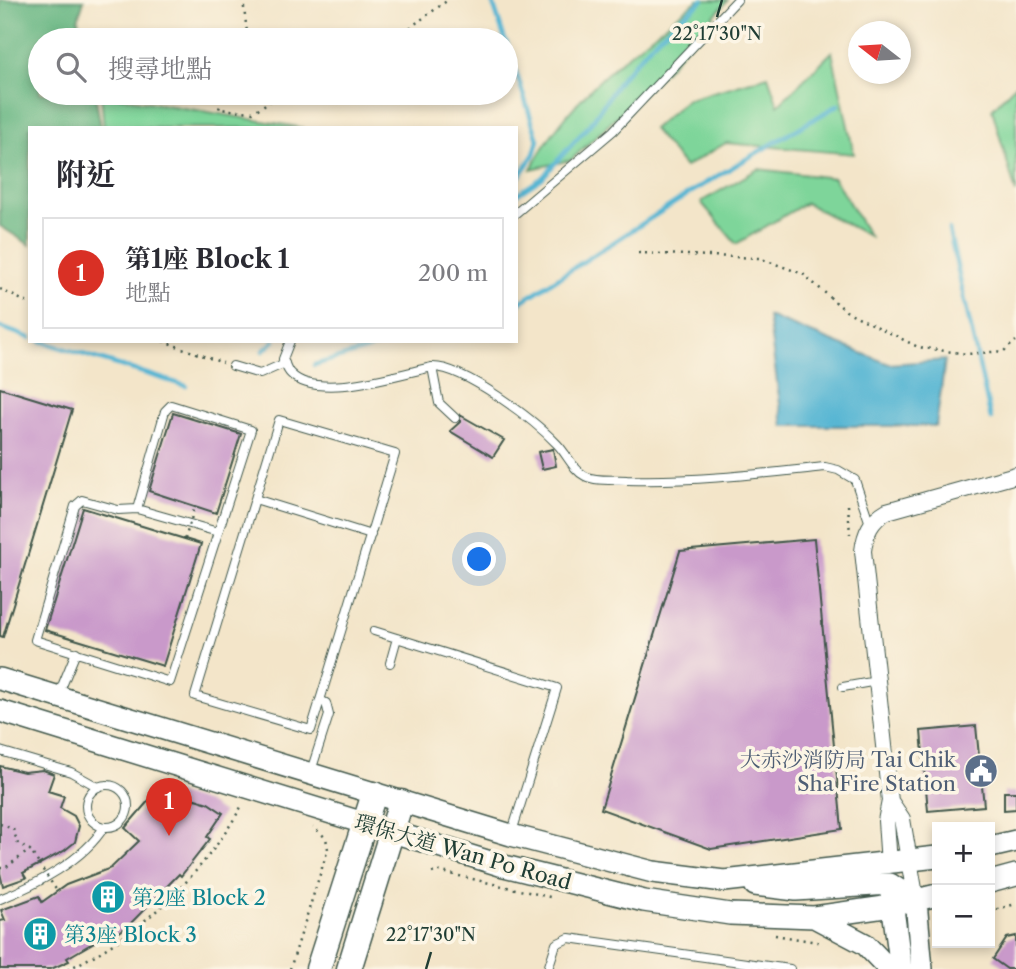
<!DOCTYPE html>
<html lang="zh-TW">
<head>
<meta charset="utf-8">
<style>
  :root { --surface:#fff; --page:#f7f7f7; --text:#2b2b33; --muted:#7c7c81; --line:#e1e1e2; --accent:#d93025 }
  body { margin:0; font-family:"Libre Caslon Text","Noto Serif TC",serif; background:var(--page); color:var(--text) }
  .controls { position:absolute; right:21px; bottom:21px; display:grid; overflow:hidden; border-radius:0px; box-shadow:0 4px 10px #0003 }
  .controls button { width:63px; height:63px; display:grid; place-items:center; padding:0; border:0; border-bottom:2px solid var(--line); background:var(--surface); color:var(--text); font:35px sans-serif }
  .compass { position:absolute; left:848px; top:21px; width:63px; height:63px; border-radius:50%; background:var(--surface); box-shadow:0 4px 10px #0003; rotate:287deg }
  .you { position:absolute; left:480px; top:560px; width:24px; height:24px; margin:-18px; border:5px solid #fff; border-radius:50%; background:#1a73e8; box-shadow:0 0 0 10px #1a73e833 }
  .badge { display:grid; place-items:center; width:46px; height:46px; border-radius:50%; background:var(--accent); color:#fff; font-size:23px; font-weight:700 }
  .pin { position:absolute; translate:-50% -58px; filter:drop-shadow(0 2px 4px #0008) }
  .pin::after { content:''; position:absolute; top:37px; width:24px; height:21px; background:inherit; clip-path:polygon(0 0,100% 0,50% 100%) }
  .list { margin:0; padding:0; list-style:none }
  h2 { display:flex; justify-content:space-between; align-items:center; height:91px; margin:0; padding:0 28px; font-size:30px }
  h2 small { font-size:23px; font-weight:400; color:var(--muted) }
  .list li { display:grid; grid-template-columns:46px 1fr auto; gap:21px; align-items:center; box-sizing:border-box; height:112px; margin:0 14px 14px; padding:0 14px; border:2px solid var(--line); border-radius:0px }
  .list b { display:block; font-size:26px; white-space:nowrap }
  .list p { margin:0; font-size:23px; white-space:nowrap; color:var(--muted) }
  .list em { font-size:23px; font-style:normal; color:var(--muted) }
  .icon { flex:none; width:38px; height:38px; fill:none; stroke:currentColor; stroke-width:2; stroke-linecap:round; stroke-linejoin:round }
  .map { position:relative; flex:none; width:1016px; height:969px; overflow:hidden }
  .search { position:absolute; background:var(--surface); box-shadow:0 4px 10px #0003; left:28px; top:28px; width:490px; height:77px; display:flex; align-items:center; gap:18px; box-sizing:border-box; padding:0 24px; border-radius:38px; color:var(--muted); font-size:26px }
  .panel { position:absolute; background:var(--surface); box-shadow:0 4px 10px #0003; left:28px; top:126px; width:490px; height:217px; border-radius:0px }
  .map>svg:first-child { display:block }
  .green { fill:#7ed59a; stroke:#4e8967; stroke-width:2 }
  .forest { fill:#66b682; stroke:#427a5b; stroke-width:2 }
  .water { fill:#54b5d3; stroke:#3a7984; stroke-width:2 }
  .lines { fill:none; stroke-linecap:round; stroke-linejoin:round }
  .stream { stroke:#54b5d3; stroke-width:4.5 }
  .building { fill:#c999ca }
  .lane-casing { stroke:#3f564a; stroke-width:10 }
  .street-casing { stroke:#3f564a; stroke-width:18 }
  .secondary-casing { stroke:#3f564a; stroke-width:24 }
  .primary-casing { stroke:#3f564a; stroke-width:27 }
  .path { stroke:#3f564a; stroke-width:2.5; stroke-dasharray:2 5; stroke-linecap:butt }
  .lane { stroke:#fff; stroke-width:8 }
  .street { stroke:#fff; stroke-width:16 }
  .secondary { stroke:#fff; stroke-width:21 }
  .primary { stroke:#fff; stroke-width:24 }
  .path-bridge { stroke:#3f564a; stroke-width:2.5; stroke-dasharray:2 5; stroke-linecap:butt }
  .ticks { fill:none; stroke:#1f3d34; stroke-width:2.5 }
  .labels { text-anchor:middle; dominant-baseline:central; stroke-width:7; stroke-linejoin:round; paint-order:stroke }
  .service-label { font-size:21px; fill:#4e5e75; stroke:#fcf5e5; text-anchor:end }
  .street-label { font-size:21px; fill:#1f3d34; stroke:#fcf5e5 }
  .culture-label { font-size:21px; fill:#0d838f; stroke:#fcf5e5; text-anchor:start }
  .ticks-label { font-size:18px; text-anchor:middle; fill:#1f3d34; stroke:#fcf5e5; stroke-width:7; stroke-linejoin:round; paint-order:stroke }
</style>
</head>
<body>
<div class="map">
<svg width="1016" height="969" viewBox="0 0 1016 969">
  <rect width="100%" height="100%" fill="#fcf5e5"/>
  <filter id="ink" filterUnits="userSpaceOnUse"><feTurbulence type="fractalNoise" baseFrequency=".0143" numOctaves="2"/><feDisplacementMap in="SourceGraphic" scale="14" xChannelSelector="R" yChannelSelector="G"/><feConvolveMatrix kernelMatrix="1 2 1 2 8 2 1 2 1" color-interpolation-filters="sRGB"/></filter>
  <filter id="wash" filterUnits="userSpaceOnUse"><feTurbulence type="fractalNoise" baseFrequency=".00686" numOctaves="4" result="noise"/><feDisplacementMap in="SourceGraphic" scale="28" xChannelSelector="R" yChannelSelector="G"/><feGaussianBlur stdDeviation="1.57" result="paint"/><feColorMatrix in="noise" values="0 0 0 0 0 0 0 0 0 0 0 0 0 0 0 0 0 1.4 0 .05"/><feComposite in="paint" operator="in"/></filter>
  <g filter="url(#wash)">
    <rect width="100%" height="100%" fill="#f3e5c9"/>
    <path class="green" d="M698,0h30l-66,74 -91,86 -40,9c36,-71 105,-122 167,-169z
      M832,52l22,102 -128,-11 -41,24 -32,-38 33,-29 82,-24 10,29z
      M1016,84v109l-24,-84z
      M101,94l203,34h-200z
      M758,169l76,9 35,58 -63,-33 -70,41 -35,-42z"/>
    <path class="forest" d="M0,0h84l-6,19 5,21h-43v53h55l6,35h-71v117l-30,-19z"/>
    <path class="water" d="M768,316l121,48 56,-4 -9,66h-153z"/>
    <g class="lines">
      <path class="stream" d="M492,0l13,40
        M506,41l32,99 -4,14 -18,27
        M516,195l26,-17 49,-55 31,-46 35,-39 46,-38
        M949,230l42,189
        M516,305l188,-121 134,-79
        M0,327l30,11
        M40,341l146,45
        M263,351l11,-10
        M314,365l82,-24"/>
    </g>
    <g id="blocks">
      <path class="building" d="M0,388l72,22 -69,227 -3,-1z
        M173,413l68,21 -25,79 -67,-22z
        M460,415l44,25 -11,17 -43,-26 10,-9z
        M553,449l3,17 -14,3 -4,-17z
        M83,508l118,36 -38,122 -118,-36z
        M814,539l28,290 -131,20 -110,-40 79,-258z
        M976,726l8,80 -56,5 -7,-80z
        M0,766l24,6 19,-2 11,4 -6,17 16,5 -4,12 14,8 5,10 -4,16 -11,9 -41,22 3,5 -23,8 -3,-13z
        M156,792l15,7 5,-6 32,10 15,10 -16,24 3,2 -29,37 -2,-2 -50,51 -18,13 -3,-4 -41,24 2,3 -18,8h-51v-48l5,-1 -4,-10 38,-14 3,6 24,-17 45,-17 28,-27 -14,-13z
        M1004,792h12v17l-12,1z
        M1016,936v33h-9l-14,-10 14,-21z"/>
    </g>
  </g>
  <g filter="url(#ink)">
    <use href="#blocks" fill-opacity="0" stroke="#3f564a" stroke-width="2"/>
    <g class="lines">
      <g class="lane-casing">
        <path id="lane" d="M516,213l97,-82 124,-131
          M290,341l-7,18c2,4 4,12 8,15 26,27 108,0 141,-7 32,-1 102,53 125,77 10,10 16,26 28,32 12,6 29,3 42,4 66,2 132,-6 198,-13l13,3 17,10 15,44
          M233,366l27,8 25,-11
          M432,367l7,36 16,15
          M279,420l116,34 -84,276 -116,-34z
          M255,499l116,36
          M137,509l-19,1 -36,-10 -7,6 -40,134 135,42 81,-252 -80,-25 -6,6 -28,98 81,23
          M374,631l183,57 -45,144
          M390,663l7,-25
          M843,687l34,-6
          M58,696l18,-44
          M0,751l71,21 27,15
          M311,771l18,-56 -3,-12 -6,-3
          M86 806a21 21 0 1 1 42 0a21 21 0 1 1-42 0Z
          M0,899c36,-14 84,-39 104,-72
          M548,969l8,-25 13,-6 221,31"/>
      </g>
      <g class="street-casing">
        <path id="street" d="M890,801l12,18 14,82
          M889,864l-3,-43 4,-20 -27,-250c2,-18 8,-31 24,-40l129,-36"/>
      </g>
      <g class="secondary-casing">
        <path id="secondary" d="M0,679l511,156 142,37 71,9 213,-24
          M0,711l500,154 144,36 86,13 84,3 78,-11 45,-11
          M990,847l26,-6
          M990,882l26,-7
          M755,885l41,5 94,-6 26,17
          M891,894l10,75
          M916,901l6,68
          M814,917l51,27 24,25"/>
      </g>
      <g class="primary-casing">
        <path id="primary" d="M318,969l56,-175
          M349,969l52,-167"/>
      </g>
      <path class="path" d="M243,0l5,40
        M393,40l55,-40
        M223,93l-4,16 34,3 30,-19
        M638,253l121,5 44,16 43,37 72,36 49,7 37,-3 12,-10
        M0,289l30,15
        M163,341l60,22
        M848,505l2,29
        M0,824l13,5 5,15 12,6 9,14
        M0,868h5l25,-18
        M432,873l6,-2 116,27
        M990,911l26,-7
        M775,935l48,8
        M68,969c70,-32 135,-94 173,-162
        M290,969l38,-120 -2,-11 -13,-11"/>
      <use href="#lane" class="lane"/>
      <use href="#street" class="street"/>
      <use href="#secondary" class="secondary"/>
      <use href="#primary" class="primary"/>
      <path class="path-bridge" d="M185,539l10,-33
        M39,864l18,27"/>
    </g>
  </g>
  <path class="ticks" d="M717,17l5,-17M426,969l5,-17"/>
  <defs>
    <g id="civic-disc" transform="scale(1.75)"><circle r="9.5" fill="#5c6f8a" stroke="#fcf5e5"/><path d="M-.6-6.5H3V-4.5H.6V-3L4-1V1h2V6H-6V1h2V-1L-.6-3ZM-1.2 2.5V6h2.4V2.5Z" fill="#fff"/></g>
    <g id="building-disc" transform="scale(1.75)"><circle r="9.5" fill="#0f9aa8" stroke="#fcf5e5"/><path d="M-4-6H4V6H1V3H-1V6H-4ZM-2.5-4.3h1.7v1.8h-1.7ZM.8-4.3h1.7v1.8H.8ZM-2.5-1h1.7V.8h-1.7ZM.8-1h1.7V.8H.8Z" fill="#fff"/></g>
  </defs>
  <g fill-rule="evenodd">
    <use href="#civic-disc" x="981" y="771"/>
    <use href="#building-disc" x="108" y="897"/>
    <use href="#building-disc" x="40" y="934"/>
  </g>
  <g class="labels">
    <g class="service-label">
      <text x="956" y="759">大赤沙消防局 Tai Chik<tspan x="956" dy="24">Sha Fire Station</tspan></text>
    </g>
    <g class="street-label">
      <text transform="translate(463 852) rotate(16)">環保大道 Wan Po Road</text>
    </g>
    <g class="culture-label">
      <text x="132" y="897">第2座 Block 2</text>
      <text x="64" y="934">第3座 Block 3</text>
    </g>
  </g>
  <g class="ticks-label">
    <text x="717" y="40">22°17'30"N</text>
    <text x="431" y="941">22°17'30"N</text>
  </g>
</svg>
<div class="controls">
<button>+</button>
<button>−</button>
</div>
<svg class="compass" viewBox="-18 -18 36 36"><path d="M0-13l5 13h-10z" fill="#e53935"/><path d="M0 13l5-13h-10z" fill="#7c7c81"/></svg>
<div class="you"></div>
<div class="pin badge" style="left:169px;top:836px">1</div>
<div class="search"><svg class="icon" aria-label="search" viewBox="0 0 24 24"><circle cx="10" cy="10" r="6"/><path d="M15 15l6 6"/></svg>搜尋地點</div>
<section class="panel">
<h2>附近<small></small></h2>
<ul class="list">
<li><span class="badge">1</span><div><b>第1座 Block 1</b><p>地點</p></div><em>200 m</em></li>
</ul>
</section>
</div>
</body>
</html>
